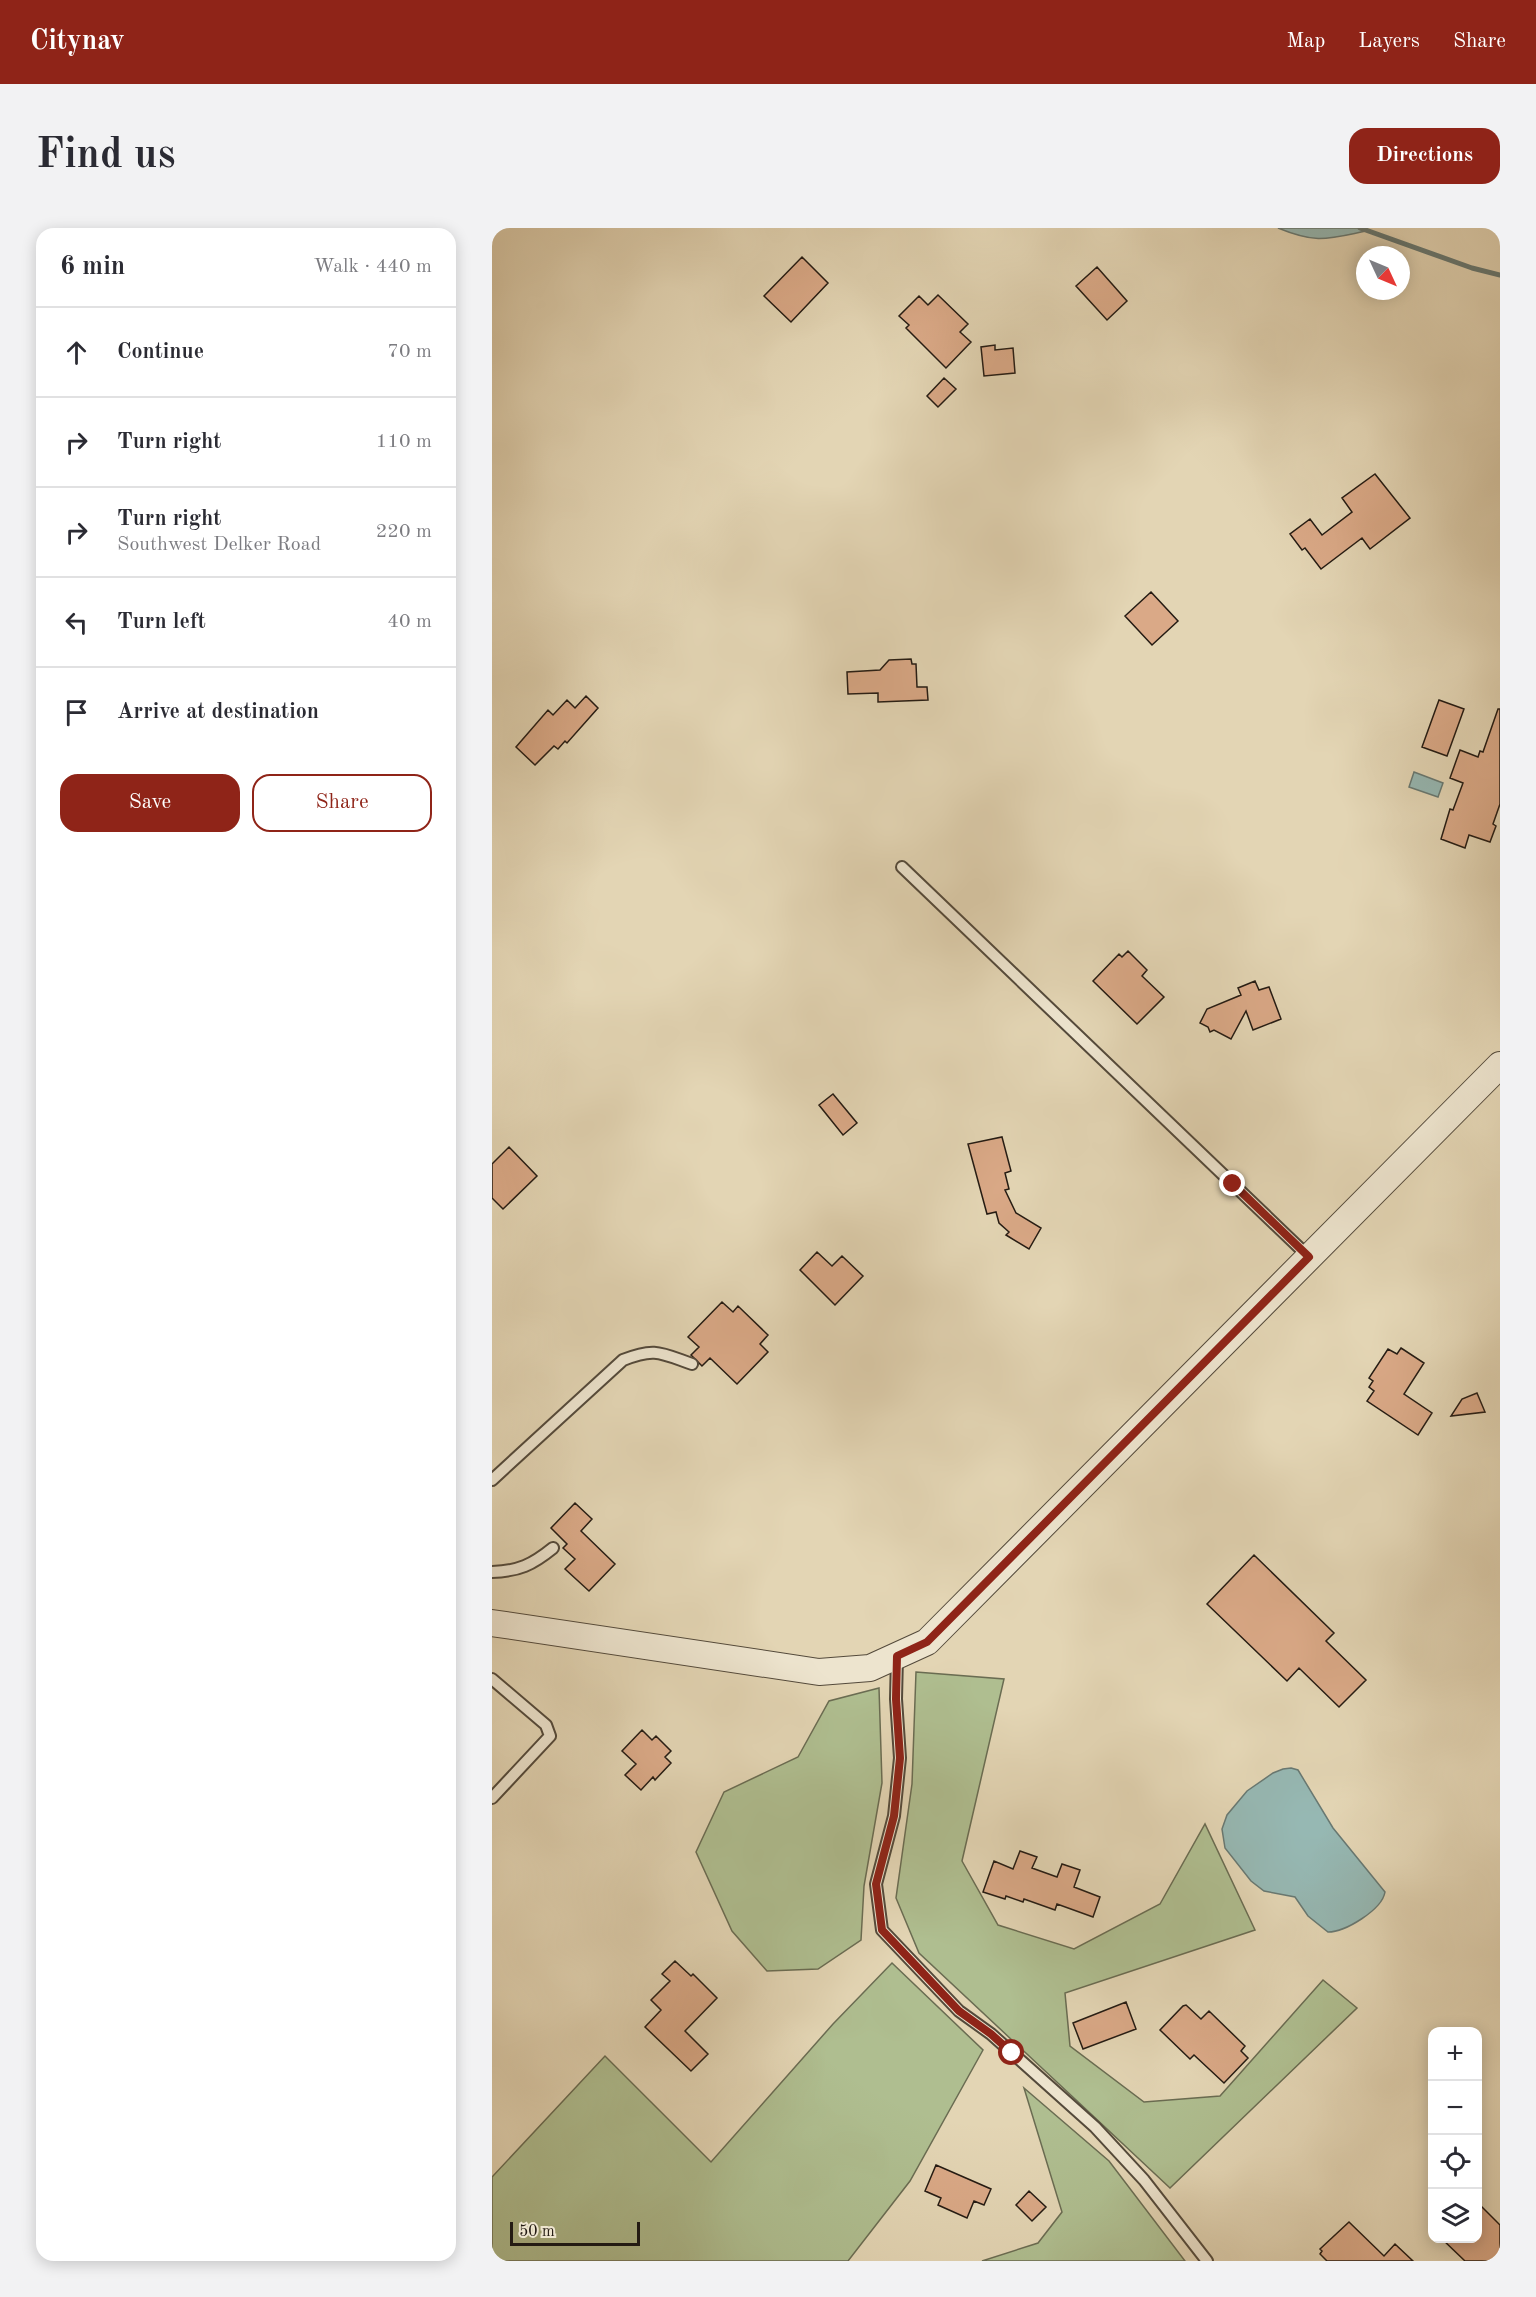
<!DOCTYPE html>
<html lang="en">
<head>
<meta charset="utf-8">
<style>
  :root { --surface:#fff; --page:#f2f2f3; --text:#2b2b33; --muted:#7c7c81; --line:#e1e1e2; --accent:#8f2418 }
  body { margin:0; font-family:"Old Standard TT",serif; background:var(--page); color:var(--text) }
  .controls { position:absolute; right:18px; bottom:18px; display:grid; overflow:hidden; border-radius:12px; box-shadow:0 3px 15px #0003 }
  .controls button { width:54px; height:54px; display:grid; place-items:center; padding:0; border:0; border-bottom:2px solid var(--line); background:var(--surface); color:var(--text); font:30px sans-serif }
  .compass { position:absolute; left:864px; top:18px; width:54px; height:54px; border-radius:50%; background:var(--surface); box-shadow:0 3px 15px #0003; rotate:134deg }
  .scale { position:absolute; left:18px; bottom:15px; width:130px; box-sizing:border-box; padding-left:6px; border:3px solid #241b13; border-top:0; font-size:16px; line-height:21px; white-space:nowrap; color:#241b13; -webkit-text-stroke:4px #ede4ce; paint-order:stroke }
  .stop { position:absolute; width:18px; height:18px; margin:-14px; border:4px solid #8f2418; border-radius:50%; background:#fff }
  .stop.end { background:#8f2418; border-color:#fff; box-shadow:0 2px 6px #0008 }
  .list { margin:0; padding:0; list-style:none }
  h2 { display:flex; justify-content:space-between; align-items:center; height:78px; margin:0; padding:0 24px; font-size:26px }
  h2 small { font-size:20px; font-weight:400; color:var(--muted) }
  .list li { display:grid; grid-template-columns:39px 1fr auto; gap:18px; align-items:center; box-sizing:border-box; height:90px; padding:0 24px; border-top:2px solid var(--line) }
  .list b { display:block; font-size:22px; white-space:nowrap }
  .list p { margin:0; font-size:20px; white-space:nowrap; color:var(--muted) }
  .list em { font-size:20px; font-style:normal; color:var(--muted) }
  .actions { display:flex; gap:12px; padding:18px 24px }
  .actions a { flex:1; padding:14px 0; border:2px solid var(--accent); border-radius:18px; text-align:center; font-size:21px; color:var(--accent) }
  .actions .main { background:var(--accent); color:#fff }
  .icon { flex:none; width:33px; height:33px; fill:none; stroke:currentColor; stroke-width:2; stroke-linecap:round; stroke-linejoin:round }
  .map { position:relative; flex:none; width:1008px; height:2033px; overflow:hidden; border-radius:18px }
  header { display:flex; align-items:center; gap:36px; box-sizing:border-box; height:84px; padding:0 30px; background:var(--accent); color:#fff }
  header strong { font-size:28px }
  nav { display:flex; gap:33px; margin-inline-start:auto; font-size:21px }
  .intro { display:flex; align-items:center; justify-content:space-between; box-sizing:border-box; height:144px; padding:0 36px }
  h1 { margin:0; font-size:42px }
  .button { padding:15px 27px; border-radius:18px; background:var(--accent); color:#fff; font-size:21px; font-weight:700 }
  main { display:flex; gap:36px; padding:0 36px }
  aside { flex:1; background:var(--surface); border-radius:18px; box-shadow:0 3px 15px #0003 }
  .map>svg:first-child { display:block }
  .green { fill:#afbe90; stroke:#6a6c52; stroke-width:1.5 }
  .water { fill:#96b8b3; stroke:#687973; stroke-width:1.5 }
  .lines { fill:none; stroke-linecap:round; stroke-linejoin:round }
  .stream { stroke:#687973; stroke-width:5 }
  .building { fill:#daa987; stroke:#241b13; stroke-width:1.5 }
  .service-casing { stroke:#544a3b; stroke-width:14 }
  .tertiary-casing { stroke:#544a3b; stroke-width:28 }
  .service { stroke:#ede4ce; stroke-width:10 }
  .tertiary { stroke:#ede4ce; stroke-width:26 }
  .route { stroke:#8f2418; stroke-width:8 }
</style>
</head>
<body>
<header>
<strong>Citynav</strong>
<nav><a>Map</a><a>Layers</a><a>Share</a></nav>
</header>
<div class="intro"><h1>Find us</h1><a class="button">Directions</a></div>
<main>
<aside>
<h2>6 min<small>Walk · 440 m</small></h2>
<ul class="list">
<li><svg class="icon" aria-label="ahead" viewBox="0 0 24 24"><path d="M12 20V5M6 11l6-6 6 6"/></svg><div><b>Continue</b></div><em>70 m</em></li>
<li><svg class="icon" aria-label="right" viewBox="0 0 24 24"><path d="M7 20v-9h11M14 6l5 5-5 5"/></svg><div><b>Turn right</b></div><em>110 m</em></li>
<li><svg class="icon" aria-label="right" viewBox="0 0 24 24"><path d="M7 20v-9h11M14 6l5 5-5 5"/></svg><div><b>Turn right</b><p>Southwest Delker Road</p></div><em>220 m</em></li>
<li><svg class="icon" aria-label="left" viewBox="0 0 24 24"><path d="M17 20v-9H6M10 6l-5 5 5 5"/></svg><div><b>Turn left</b></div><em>40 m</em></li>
<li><svg class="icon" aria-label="arrive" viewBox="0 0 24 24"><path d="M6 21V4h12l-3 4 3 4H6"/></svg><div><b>Arrive at destination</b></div></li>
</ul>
<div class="actions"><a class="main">Save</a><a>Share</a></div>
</aside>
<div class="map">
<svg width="1008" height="2033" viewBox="0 0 1008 2033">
  <rect width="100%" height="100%" fill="#e3d5b4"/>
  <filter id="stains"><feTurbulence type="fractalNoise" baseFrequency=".00333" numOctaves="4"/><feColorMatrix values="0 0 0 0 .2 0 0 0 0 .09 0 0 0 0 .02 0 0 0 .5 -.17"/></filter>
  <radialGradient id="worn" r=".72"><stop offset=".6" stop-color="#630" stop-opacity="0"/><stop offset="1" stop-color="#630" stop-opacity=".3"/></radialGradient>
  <path class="green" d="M424,1444l88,7 -42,182 36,64 76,24 86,-45 45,-80 50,106 -190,63 5,53 74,56 76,-6 103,-116 34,28 -187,180 -251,-235 -23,-55 16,-114z
    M387,1460l3,95 -18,103 -3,54 -43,29 -51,2 -35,-40 -36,-79 28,-60 74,-35 31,-56z
    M400,1735l91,87 -73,131 -62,80h-356v-84l113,-121 106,106 122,-138z
    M532,1860l85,73 76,100h-203l56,-18 24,-31z"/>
  <path class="water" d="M786,0h87l1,3c-39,8 -49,13 -88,-3z
    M922,544l29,11 -5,14 -29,-10z
    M799,1540l7,2 35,58 52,64c-3,18 -40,40 -57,40l-20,-16 -13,-19 -31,-6 -13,-10 -26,-33 -3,-19 5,-14 20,-24 26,-18 10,-4z"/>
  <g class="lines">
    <path class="stream" d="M868,0l112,40 28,7"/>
  </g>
  <path class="building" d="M310,29l26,26 -37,39 -27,-26z
    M605,39l30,34 -20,19 -31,-34z
    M446,67l30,29 -8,8 11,10 -25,26 -40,-40 3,-3 -10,-9 20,-20 9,9z
    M503,117v5l18,-2 2,25 -31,3 -3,-29z
    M452,150l12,11 -18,18 -11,-11z
    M883,246l35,44 -40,31 -8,-11 -41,31 -16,-21 -3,2 -12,-16 20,-15 12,16 30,-23 -10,-14z
    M659,364l27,29 -26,24 -27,-29z
    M419,431l1,5h4l1,23h10l1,13 -50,2v-9l-30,1 -1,-22 33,-2 9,-10z
    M94,468l12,12 -31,35 -2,-2 -7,8 -4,-3 -19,19 -19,-18 32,-37 5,5 14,-15 8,8z
    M947,472l25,9 -17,47 -25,-9z
    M1006,481h2v95l-7,20 3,2 -6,16 -21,-7 -4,13 -24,-9 9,-30 3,1 10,-27 -13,-5 10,-28 18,7 2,-6 3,1z
    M636,723l19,19 -5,6 22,21 -27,27 -44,-43 26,-27 3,3z
    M763,753l4,9 10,-3 12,32 -28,11 -7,-19 -15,28 -17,-9 -4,2 -2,-5 -8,-4 7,-14 34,-14 -3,-7z
    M341,866l24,29 -14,12 -24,-30z
    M510,909l9,34 -6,2 4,16 -4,1 11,23 25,15 -12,21 -23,-14 3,-3 -10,-9 -3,-11 -9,2 -19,-70z
    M17,919l28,29 -34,33 -11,-11v-34z
    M325,1024l15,14 10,-10 21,20 -28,29 -35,-35z
    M230,1074l11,10 5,-6 30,29 -8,9 8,8 -31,32 -27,-26 -8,8 -11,-11 8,-8 -11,-10z
    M909,1120l23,15 -20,31 28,19 -14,22 -51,-34 7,-10 -5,-4 4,-6 -4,-3 19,-29 9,5z
    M985,1165l8,19 -34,4 11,-17z
    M83,1275l17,16 -11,12 34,33 -26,27 -24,-22 10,-10 -12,-11 4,-4 -16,-16z
    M762,1327l80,78 -8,8 40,39 -27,27 -40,-39 -12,13 -80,-77z
    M150,1502l10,10 4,-4 15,15 -6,6 6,6 -16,17 -2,-3 -12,13 -16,-15 11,-11 -14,-13z
    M528,1623l17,6 -5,11 25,9 5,-13 18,6 -6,17 26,10 -7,20 -36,-13 -2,6 -31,-11 -1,3 -17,-6 -1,3 -22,-7 11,-31 19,8z
    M183,1733l16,15 2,-2 24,24 -32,33 23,23 -17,17 -46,-44 16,-17 -10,-10 19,-19 -8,-7z
    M634,1774l10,27 -53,20 -10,-26z
    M694,1777l15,14 8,-8 36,35 -4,5 7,7 -24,25 -30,-28 -4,4 -30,-29 23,-24z
    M444,1937l55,24 -7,16 -10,-4 -7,17 -29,-13 3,-7 -16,-7z
    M537,1963l17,16 -14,14 -16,-16z
    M986,1975l22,22v36h-35l-24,-23h37z
    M857,1994l35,34 11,-12 18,17h-86l-7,-7 2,-3 -2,-2z"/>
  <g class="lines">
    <g class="service-casing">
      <path id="service" d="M410,639l407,390
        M0,1252l131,-120c32,-13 38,-7 69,4
        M0,1344c27,-1 40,-7 61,-24
        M405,1428l-1,43 4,59 -6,58 -18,68 6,46 77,81 32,23 104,93 49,53 63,81
        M0,1451l54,46 4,11 -58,62"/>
    </g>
    <g class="tertiary-casing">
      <path id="tertiary" d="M0,1395l327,49 51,-4 57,-26 573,-577"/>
    </g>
    <use href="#service" class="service"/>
    <use href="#tertiary" class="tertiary"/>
  </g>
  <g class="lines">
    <path class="route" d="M520,1825l-21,-19 -32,-23 -77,-81 -6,-46 18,-68 6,-58 -4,-59 1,-43 30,-14 382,-385 -76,-73"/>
  </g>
  <rect width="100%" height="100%" filter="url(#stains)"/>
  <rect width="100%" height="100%" fill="url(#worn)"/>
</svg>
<div class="controls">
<button>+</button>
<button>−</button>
<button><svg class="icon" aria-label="locate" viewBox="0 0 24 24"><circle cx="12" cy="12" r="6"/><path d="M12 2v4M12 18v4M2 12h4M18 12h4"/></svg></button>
<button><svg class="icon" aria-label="layers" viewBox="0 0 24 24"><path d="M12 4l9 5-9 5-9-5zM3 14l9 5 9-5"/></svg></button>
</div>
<svg class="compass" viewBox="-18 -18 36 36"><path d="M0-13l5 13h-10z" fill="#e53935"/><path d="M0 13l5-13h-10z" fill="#7c7c81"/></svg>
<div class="scale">50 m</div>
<div class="stop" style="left:520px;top:1825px"></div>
<div class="stop end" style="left:741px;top:956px"></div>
</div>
</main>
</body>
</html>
